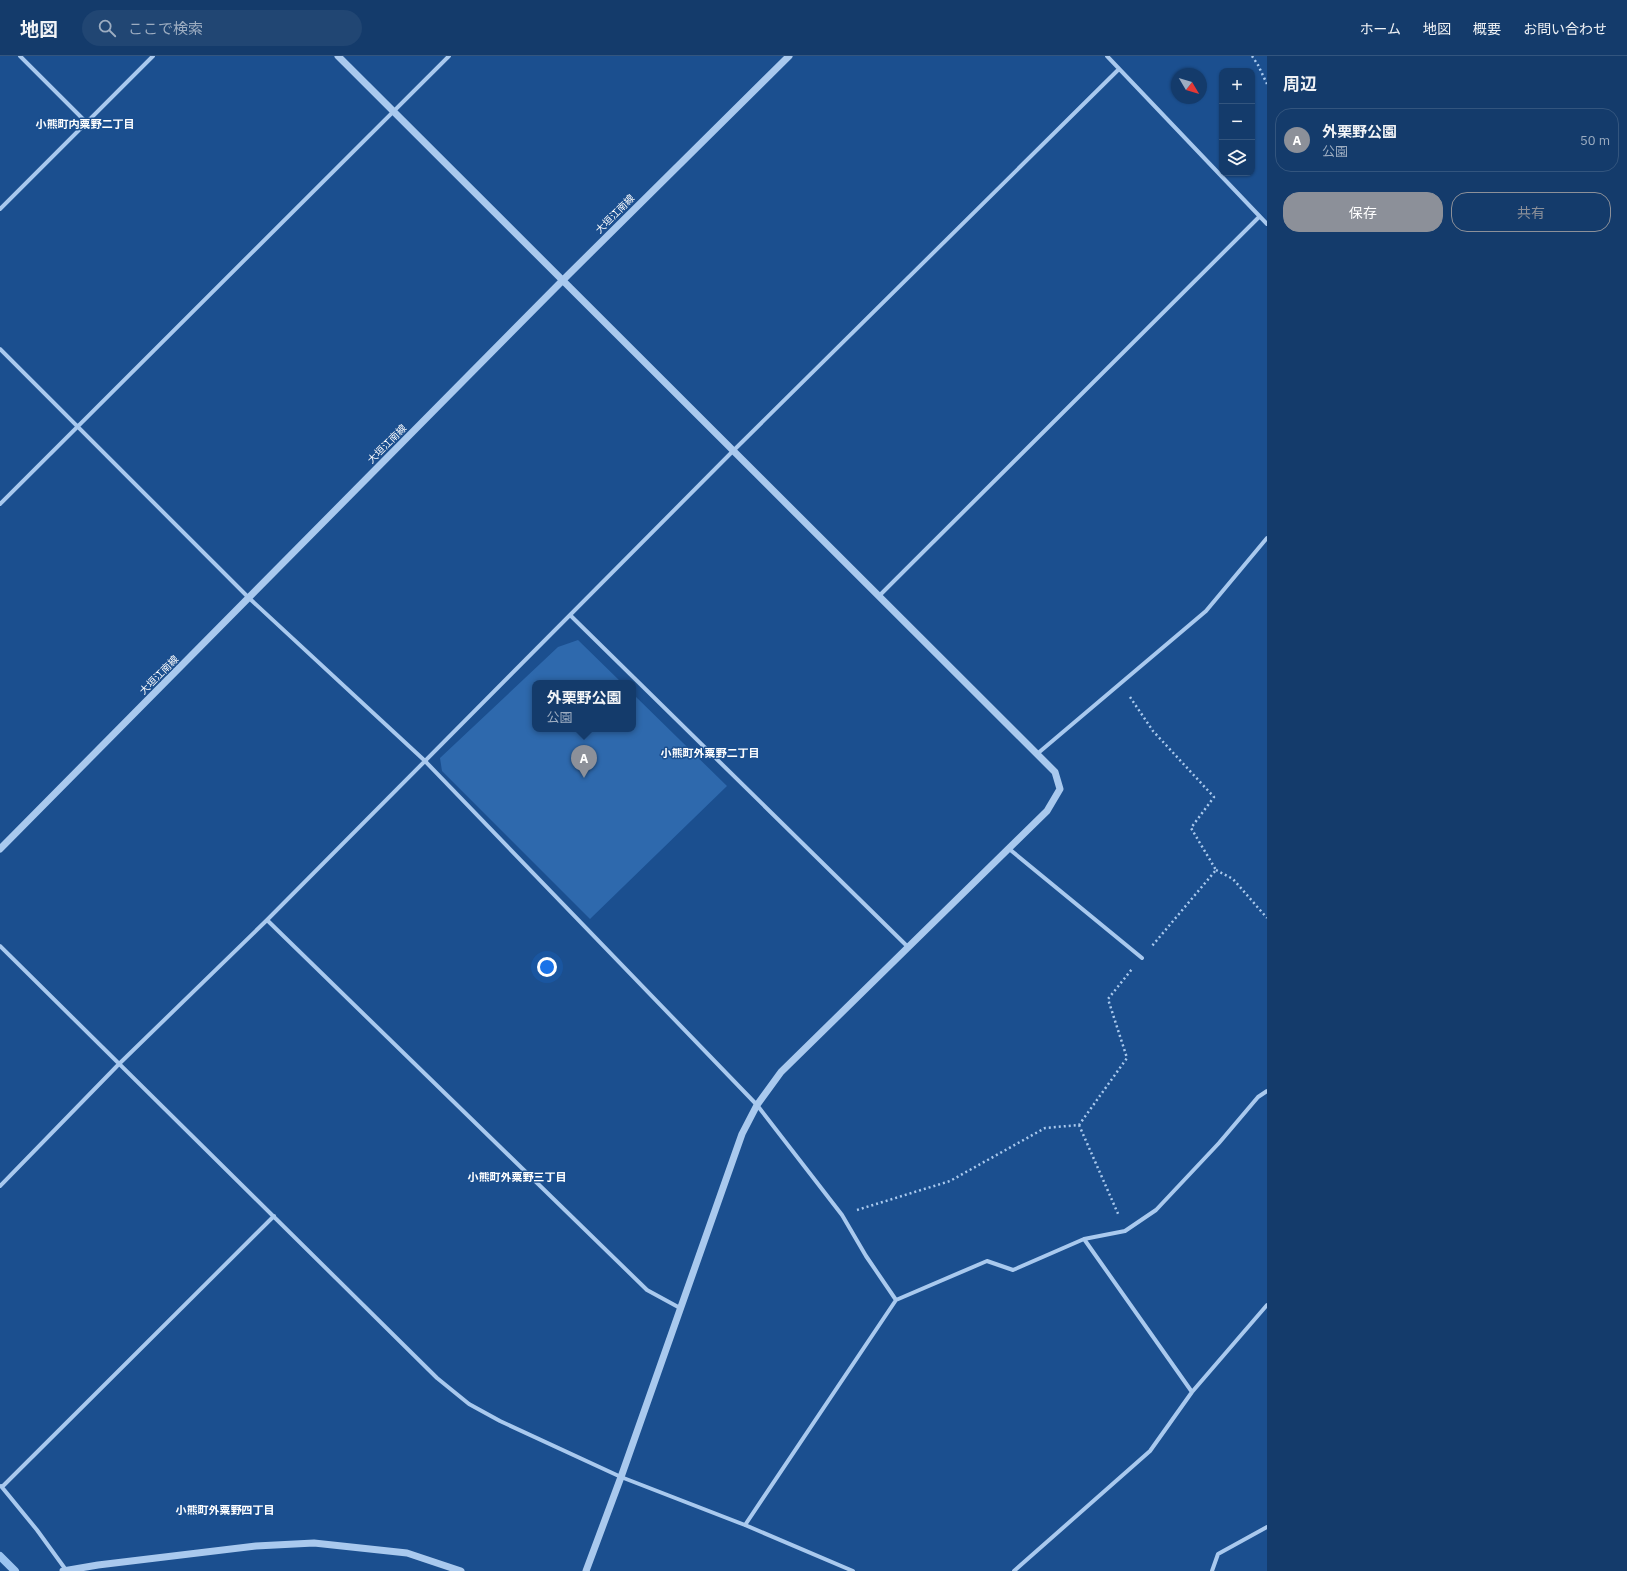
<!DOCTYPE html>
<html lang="ja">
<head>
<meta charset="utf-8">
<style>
  :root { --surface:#143b6b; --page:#214673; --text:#f1f3f6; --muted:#9dadc1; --line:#33557e; --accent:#8c9099 }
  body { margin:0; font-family:"IBM Plex Sans","Noto Sans JP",sans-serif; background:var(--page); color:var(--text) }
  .controls { position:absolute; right:12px; top:12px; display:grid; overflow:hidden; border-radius:8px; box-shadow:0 1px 3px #0004 }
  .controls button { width:36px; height:36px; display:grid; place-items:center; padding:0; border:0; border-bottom:1px solid var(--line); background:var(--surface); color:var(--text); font:20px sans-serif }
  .compass { position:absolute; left:1171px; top:12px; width:36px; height:36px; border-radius:50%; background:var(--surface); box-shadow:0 1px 3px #0004; rotate:128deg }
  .you { position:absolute; left:547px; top:911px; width:14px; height:14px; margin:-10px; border:3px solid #fff; border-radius:50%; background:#1a73e8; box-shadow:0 0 0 6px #1a73e833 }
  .badge { display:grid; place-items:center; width:26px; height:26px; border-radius:50%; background:var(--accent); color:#fff; font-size:13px; font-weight:700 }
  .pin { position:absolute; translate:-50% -33px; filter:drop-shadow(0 1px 2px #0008) }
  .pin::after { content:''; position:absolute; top:21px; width:14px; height:12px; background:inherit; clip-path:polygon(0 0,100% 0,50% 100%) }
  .popup { position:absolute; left:532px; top:624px; width:104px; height:52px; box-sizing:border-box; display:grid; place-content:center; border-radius:8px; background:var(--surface); filter:drop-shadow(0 1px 3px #0005); font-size:13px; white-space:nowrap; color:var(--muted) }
  .popup b { font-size:15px; color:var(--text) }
  .popup::after { content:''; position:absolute; left:50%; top:100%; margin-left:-8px; border:8px solid transparent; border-top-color:var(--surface) }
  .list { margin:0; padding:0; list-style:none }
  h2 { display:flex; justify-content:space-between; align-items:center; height:52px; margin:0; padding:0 16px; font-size:17px }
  h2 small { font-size:13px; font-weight:400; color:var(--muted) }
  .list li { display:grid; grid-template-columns:26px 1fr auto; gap:12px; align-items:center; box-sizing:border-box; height:64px; margin:0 8px 8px; padding:0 8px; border:1px solid var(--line); border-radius:16px }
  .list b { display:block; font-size:15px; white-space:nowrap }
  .list p { margin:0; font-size:13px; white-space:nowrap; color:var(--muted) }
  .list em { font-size:13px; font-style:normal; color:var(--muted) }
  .actions { display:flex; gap:8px; padding:12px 16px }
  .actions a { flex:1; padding:9px 0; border:1px solid var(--accent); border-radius:16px; text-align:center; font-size:14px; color:var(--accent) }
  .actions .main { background:var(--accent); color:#fff }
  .icon { flex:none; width:22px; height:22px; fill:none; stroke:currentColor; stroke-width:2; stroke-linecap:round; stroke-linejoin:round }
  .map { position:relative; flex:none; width:1267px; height:1515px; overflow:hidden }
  header { display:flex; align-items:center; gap:24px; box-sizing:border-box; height:56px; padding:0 20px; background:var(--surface); border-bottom:1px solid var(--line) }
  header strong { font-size:19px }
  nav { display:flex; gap:22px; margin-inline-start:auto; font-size:14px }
  .search { width:280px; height:36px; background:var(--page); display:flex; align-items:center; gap:10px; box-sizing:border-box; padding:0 14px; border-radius:22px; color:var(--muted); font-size:15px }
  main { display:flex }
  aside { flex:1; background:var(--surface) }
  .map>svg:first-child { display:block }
  .green { fill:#2e69ad }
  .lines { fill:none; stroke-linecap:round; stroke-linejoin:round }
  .stream { stroke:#9cc4f0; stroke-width:8 }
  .path { stroke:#a9c9ee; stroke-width:2.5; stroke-dasharray:2 3; stroke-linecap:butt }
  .minor { stroke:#a9c9ee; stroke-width:4 }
  .tertiary { stroke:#a9c9ee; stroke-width:7 }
  .labels { text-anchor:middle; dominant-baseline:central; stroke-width:3; stroke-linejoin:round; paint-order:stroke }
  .street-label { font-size:10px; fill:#fff; stroke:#1b4f8f }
  .neighbourhood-label { font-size:11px; font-weight:bold; fill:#fff; stroke:#1b4f8f }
</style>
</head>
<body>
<header>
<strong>地図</strong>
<div class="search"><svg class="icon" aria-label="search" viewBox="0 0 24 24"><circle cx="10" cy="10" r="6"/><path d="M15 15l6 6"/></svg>ここで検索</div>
<nav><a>ホーム</a><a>地図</a><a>概要</a><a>お問い合わせ</a></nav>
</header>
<main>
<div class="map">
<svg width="1267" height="1515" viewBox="0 0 1267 1515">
  <rect width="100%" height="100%" fill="#1b4f8f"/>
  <path class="green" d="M578,584l44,43h-87v46h98v-35l94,92 -137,133 -148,-148 -2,-13 118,-111z"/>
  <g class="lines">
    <path class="stream" d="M0,1500l15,15"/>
    <path class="path" d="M1252,0l6,9 9,19
      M1130,641l23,34 61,66 -23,31 25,42 -64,76
      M1216,814l17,9 34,39
      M1079,1069l40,91
      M857,1154l93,-29 95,-53 34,-3 48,-67 -19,-59 24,-30"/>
    <path class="minor" d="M20,0l66,66
      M1107,0l160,168
      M0,153l153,-153
      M0,293l249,249 175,162 333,345 85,110 24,41 30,44 -151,225
      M0,448l449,-448
      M879,540l380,-379
      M570,559l338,332
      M1037,698l169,-143 61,-73
      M1008,792l134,110
      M267,864l380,370 33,18
      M0,890l437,432 32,26 31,17 121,56 124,48 108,46
      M0,1130l119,-122 148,-144 466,-469 386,-382
      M896,1244l91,-39 26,9 71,-31
      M1192,1336l-108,-153 41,-8 31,-21 63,-67 39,-46 9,-6
      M1,1430l36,44 29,40
      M2,1431l272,-271
      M1014,1515l136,-120 42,-59 75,-87
      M1212,1515l6,-17 49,-27"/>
    <path class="tertiary" d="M338,0l717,716 5,17 -13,22 -266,261 -24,33 -15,29 -121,343 -35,94
      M0,793l563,-569 226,-224
      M63,1515l35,-6 158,-19 58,-3 93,10 54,18"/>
  </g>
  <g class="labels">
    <g class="street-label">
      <text transform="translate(615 158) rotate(-45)">大垣江南線</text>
      <text transform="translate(387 388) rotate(-45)">大垣江南線</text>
      <text transform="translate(159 619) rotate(-45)">大垣江南線</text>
    </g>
    <g class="neighbourhood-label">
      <text x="85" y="68">小熊町内粟野二丁目</text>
      <text x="710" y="697">小熊町外粟野二丁目</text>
      <text x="517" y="1121">小熊町外粟野三丁目</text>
      <text x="225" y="1454">小熊町外粟野四丁目</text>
    </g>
  </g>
</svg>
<div class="controls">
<button>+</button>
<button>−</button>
<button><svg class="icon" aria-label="layers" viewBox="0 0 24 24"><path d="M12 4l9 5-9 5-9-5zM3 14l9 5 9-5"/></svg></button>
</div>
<svg class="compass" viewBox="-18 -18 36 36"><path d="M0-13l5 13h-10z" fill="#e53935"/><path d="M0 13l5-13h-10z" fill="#9dadc1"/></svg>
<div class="you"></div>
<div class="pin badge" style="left:584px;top:722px">A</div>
<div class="popup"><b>外栗野公園</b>公園</div>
</div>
<aside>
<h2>周辺<small></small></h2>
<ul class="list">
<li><span class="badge">A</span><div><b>外栗野公園</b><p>公園</p></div><em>50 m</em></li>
</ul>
<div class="actions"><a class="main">保存</a><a>共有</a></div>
</aside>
</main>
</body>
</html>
